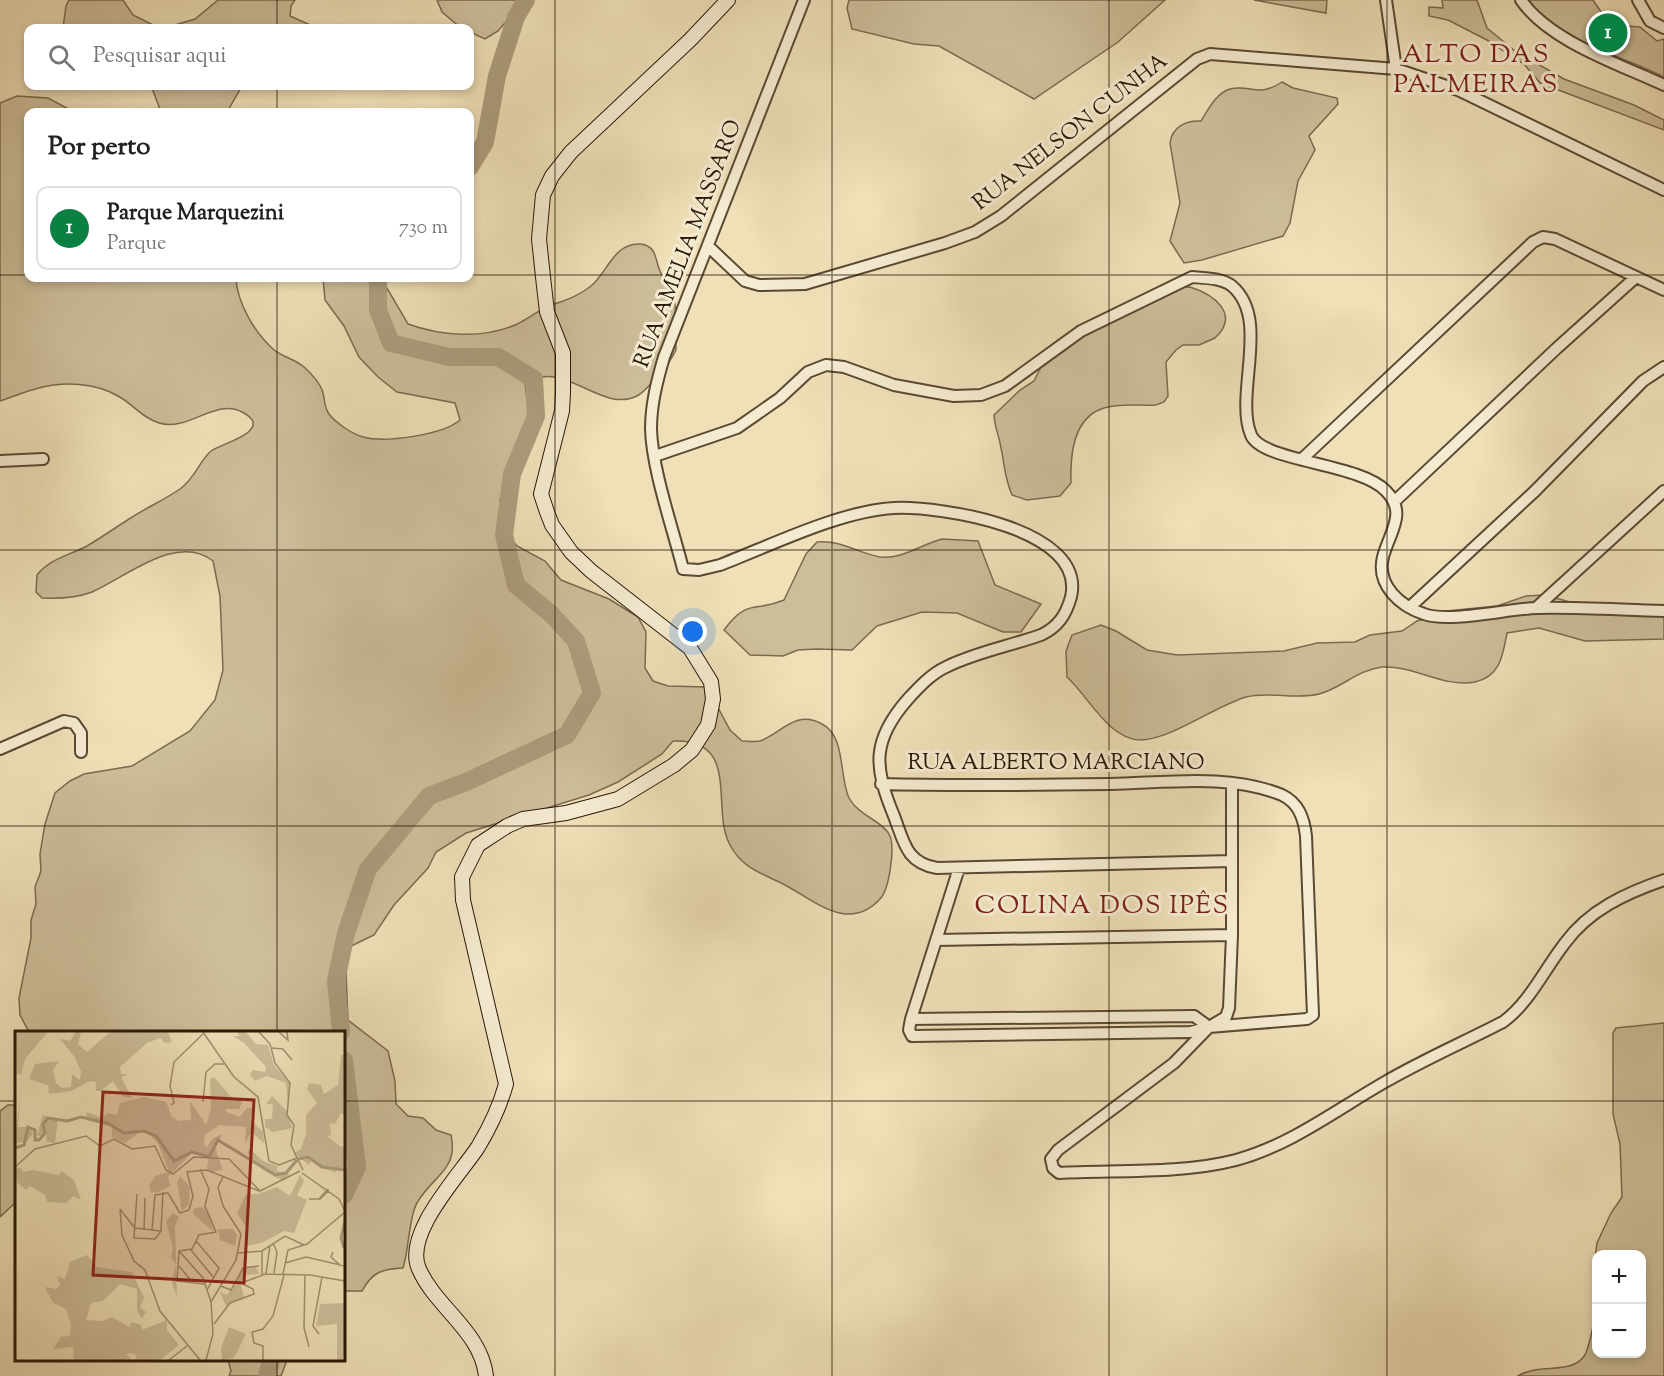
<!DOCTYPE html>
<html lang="pt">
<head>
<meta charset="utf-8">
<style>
  :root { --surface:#fff; --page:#f6f6f6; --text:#222; --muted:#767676; --line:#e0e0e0; --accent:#0b8043 }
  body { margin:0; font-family:"Sorts Mill Goudy",serif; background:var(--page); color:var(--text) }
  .controls { position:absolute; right:18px; bottom:18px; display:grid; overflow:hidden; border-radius:12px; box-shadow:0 3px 9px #0003 }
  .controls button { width:54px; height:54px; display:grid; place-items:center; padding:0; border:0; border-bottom:2px solid var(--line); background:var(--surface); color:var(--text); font:30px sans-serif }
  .you { position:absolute; left:693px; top:632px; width:21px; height:21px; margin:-15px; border:4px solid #fff; border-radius:50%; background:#1a73e8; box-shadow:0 0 0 9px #1a73e833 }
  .badge { display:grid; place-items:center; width:39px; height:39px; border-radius:50%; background:var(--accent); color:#fff; font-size:20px; font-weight:700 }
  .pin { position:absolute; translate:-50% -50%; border:3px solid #fff; box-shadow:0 2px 6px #0006 }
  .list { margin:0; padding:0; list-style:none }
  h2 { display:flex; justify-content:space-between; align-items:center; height:78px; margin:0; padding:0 24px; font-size:26px }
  h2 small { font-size:20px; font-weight:400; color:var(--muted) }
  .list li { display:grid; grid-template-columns:39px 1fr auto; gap:18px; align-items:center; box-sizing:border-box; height:84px; margin:0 12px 12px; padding:0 12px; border:2px solid var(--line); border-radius:12px }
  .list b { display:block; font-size:22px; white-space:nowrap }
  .list p { margin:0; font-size:20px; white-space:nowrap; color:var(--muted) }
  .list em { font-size:20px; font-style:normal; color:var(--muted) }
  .icon { flex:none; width:33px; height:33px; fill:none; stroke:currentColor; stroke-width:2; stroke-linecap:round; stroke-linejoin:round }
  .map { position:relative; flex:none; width:1664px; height:1376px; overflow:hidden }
  .search { position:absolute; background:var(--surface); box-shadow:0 3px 9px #0003; left:24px; top:24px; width:450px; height:66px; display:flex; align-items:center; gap:15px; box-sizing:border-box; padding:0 21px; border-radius:12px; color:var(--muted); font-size:22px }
  .panel { position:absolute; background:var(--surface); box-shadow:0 3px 9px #0003; left:24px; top:108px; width:450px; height:174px; border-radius:12px }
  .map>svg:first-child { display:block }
  .green { fill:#cdbe9a; stroke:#7b6a50; stroke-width:1.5 }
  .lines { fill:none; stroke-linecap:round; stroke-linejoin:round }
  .river { stroke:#ac9c7c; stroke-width:18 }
  .street-casing { stroke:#5a4933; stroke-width:14 }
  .secondary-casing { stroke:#291707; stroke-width:16 }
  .street { stroke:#f5ebd1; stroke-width:10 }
  .secondary { stroke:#f5ebd1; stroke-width:14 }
  .grid { fill:none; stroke:#291707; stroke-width:1.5; stroke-opacity:0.55 }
  .labels { text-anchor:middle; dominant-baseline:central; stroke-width:6; stroke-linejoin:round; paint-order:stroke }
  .street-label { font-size:22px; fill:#291707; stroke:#f5ebd1 }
  .quarter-label { font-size:26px; letter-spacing:1.5px; fill:#7a1f14; stroke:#f5ebd1 }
  .inset-river { fill:none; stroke:#ac9c7c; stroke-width:3 }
  .inset-road { fill:none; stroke:#a09071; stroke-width:1.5 }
  .view { fill:#8f2418; fill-opacity:0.15; stroke:#8f2418; stroke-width:3 }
  .inset-edge { fill:none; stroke:#291707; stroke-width:3 }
</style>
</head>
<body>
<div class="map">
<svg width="1664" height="1376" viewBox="0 0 1664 1376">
  <rect width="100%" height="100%" fill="#efe0b8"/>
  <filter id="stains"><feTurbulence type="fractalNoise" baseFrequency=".00333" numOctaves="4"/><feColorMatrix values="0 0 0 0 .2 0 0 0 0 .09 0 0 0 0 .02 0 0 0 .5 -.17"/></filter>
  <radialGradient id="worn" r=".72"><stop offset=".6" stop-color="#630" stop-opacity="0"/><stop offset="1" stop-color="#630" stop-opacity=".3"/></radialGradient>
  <path class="green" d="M69,0h54l10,15 26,13h-96l3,-22z
    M218,0h77l-4,6 -1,10 27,12h-152l30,-9z
    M437,0h88l-27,31 -13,8 -15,-7v-4h-9l-19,-16z
    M849,0h316l-47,42 -84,57 -95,-53 -25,-2 -62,-15 -5,-21z
    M1254,0h73l-1,13z
    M1442,0h35l10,28 28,23 49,28 70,26 30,15v10l-124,-47 -16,-19 -37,-24 -39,-20 -19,-4v-9l14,1z
    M1525,0h68l17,25 30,2 17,14 7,-2v38c-43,-22 -110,-38 -139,-77z
    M1282,82l11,6 44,10 1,6 -29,32 6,14 -17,31 -8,42 -7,13 -81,24 -18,3 -14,-22 10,-38 -10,-60c2,-16 16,-23 31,-22 7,-11 15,-28 29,-32 21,-5 28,9 52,-7z
    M148,86h94l-15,26h-66l-9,-24z
    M17,96l31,2 26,14h-46v166h208c1,24 18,54 37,71 9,8 22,10 31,18 7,6 17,17 19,26 2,7 1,14 6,21 7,9 23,20 34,23 22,6 80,-2 97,-17l-5,-17 -58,-11 -19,-15 -19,-20 -15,-31 -19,-26 -2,-22h58l27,46c33,12 74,15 107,1 12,-5 23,-15 36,-20 14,-4 28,-9 40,-19 17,-14 23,-44 50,-42 16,2 14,16 19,27 3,7 9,13 12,20 6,17 3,41 4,59 -5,11 -11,18 -19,27 -6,6 -12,15 -20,19 -36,18 -73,-38 -112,-13l2,16 7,16v26l-13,28 -21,30 5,33 12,14 28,15 16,19 48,19 29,18 8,15 -1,36 8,13 15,5 39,1 23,43 12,11c5,0 13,1 18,0 21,-7 35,-32 62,-17 24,12 17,53 27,74 10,18 32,22 40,36 7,12 0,56 -9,65 -32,35 -67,0 -97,-15 -22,-11 -41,-16 -53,-39 -20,-36 12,-107 -57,-104l-11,13 -44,28 -29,13 -123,38 -30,19 -8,16 -34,37 -20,30 -29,14 3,71 40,31 7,30 1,23 12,12 15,2 13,12 15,5c8,35 -19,41 -34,68 -8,13 -8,47 -14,65 -21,1 -31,4 -41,23h-18v-259h-315l-9,-17 -1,-17 12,-60v-18l5,-16 -1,-17 6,-16 -1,-17 5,-30 10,-31 15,-12 14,-7 48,-8 58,-35 25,-31 8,-30 -3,-74 -7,-35c-36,-29 -88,17 -121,31 -16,6 -33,7 -50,6l-6,-6 1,-17c12,-16 33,-20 50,-29 15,-9 28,-18 42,-27 17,-11 35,-19 51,-30 16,-12 20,-29 31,-38 9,-7 66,-21 31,-39 -28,-14 -53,20 -83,11 -17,-5 -26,-19 -41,-27 -22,-13 -54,-15 -79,-8 -13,3 -26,9 -39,13v-298z
    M1190,287c23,7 51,27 25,51l-16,7h-16l-7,5 -10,12 2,34 -4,6 -8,3c-16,1 -37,-2 -52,3 -31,9 -34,49 -33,75l-11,13 -33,4 -15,-5c-8,-19 -7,-29 -11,-47 -2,-13 -6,-19 -7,-33l26,-25 14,-9 10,-20 24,-17 98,-56z
    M942,539l36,2 17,44 46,19 -20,28h-18l-46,-19 -35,-1 -45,14 -25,24 -36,-1 -18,1 -15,6 -33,-1 -26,-25c24,-32 29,-17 60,-30l22,-46 11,-12c26,-2 40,11 63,15 21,3 42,-13 62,-18z
    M1544,595l30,8 90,9v27l-79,2 -46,-13 -32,5c-4,21 -6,43 -32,49 -32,6 -61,-17 -93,-15 -25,3 -40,21 -63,27 -23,6 -50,-3 -73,3 -31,9 -74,42 -105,43 -32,0 -52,-43 -74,-63l-1,-26 6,-16 29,-10 15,6 31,19 30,5 107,-4 33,-8 38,-1 15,-7 32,-4 15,-10 29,-10 51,-5 29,-10z
    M1664,1023v353h-146c22,-14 53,0 67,-21 6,-13 7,-28 11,-41v40h46v-100h-46v40l-1,-36 2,-15 14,-30 11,-16 -2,-53 -7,-30v-81l3,-5z
    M8,1105h8v97l-16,15v-106z
    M228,1360h59l-6,16h-52l2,-5z"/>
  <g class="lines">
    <path class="river" d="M470,167l15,-25 12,-66 19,-59 10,-17
      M341,1032l-5,-51 10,-48 22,-64 61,-73 37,-14 101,-47 25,-42 -16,-52 -25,-27 -35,-29 -12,-50 8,-61 24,-58 -2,-37 -36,-22h-49l-58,-14 -13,-33v-32
      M344,1060l13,107 -13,28
      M267,1376l4,-16"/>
    <g class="street-casing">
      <path id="street" d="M804,0l-140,357c-7,24 -13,47 -13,72 1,40 22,100 32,140l16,1 21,-5c52,-20 120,-54 174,-57 46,-2 193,20 177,89 -5,18 -13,30 -30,38 -31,11 -65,17 -95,32 -15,7 -27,20 -38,32 -37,42 -34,68 -14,117 10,26 12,47 43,52l295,-7
        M1386,0l10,69
        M1521,0c28,41 98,64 143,85
        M1638,0l12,21 14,7
        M709,247l36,34 14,4 46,-1 140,-41 30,-11 26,-16 196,-157 13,-5 186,15 62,21 206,100
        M655,456l82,-28 43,-30 28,-26 18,-7 18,2 50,18 60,11 27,-1 24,-9 76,-55 111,-54c12,1 30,1 40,9 39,33 2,108 19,149 11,27 109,28 135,56 22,22 3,42 -3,66 -7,28 17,49 41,57 25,9 83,-5 113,-6 42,-1 85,2 127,3
        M1302,459l231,-217 10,-5 12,2 109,51
        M0,461l43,-2
        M1395,501l162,-153 79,-71
        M1410,607l125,-116 108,-110 21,-14
        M1536,608l128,-117
        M0,749l64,-28 10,2 7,10v19
        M881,784c76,2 153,1 229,0 55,-1 119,-11 172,11 17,8 22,24 24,41l7,179 -6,4 -98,8 -19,5 -278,4 -3,-6 2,-11 48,-151
        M1232,784v151l-3,73 -3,9 -17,10 -35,36 -116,87 -7,9 2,9 6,5c56,-3 123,1 177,-13 55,-15 100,-50 149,-78 38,-22 79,-40 118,-60 27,-20 41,-52 62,-79 24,-33 61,-50 99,-63
        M936,940l296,-5
        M911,1019l283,-3 15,11"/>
    </g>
    <g class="secondary-casing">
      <path id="secondary" d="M486,1376c-5,-45 -50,-68 -67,-107 -16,-35 40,-93 59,-122 12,-20 22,-41 28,-63l-43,-184 -1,-23 16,-32 29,-19 16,-7 43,-6 52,-14 56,-34 18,-15 16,-25 5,-26 -2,-17 -21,-34 -99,-77 -20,-19 -19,-27 -5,-13 -6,-18 21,-83 1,-19v-39l-16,-41 -4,-35 -4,-38 4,-44 9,-19 19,-24 119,-112 38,-40"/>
    </g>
    <use href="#street" class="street"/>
    <use href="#secondary" class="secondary"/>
  </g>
  <path class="grid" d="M277,0v28M555,0v1376M832,0v1376M1109,0v1376M1387,0v1376M277,86v26M0,275h28M470,275h1194M277,278v754M0,550h1664M0,826h1664M0,1101h16M344,1101h1320M277,1360v16"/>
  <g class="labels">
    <g class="street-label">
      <text transform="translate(1071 133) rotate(-38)">RUA NELSON CUNHA</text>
      <text transform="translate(689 244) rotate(-69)">RUA AMELIA MASSARO</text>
      <text x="1056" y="764">RUA ALBERTO MARCIANO</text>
    </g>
    <g class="quarter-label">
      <text x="1476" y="55">ALTO DAS<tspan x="1476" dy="30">PALMEIRAS</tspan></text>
      <text x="1102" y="906">COLINA DOS IPÊS</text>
    </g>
  </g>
  <g transform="translate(15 1031)">
    <rect width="330" height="330" fill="#efe0b8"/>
    <path d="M0,1h33l-23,27 -4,16 -6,-2zM61,1h5l-3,12 9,8 23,-20h58l4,10 -7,1 -5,-5 -13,5 -27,24 1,7h7l-7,3 11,21 -9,-1 -10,-16 -12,10h-5v-9l-6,-1 -19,10 -22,3 -1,-9 -19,-6 6,-15 24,-3 -6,9 3,13 6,5 9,-1 1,-13 8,6 1,-9 -7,-15 -14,-17 10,2zM222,1h9l10,12 12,1 6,20 16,18 -2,25 -2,-25 -19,-7 -12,5 -5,-7 3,-4 12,2 1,-5 -22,-24 -11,-7h7zM326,24h4v60l-4,-2 -6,11 -5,-1 1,12 -4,1 14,11 4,-2v26l-10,-2 1,4 -25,-13 -2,5 -15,-12 7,-4 5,-15v-19l11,-12 -10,-14 2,-6 12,2 3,9 14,-9zM199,46l18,21 11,2 -4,9h-13v3l14,5 7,-9h7l-4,11 13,13 1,11 -13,-11 -6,12 1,-17 -27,-2 -14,10 -1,8 2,5 7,-10 10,-4 -8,14 8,22 -12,2 -4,-4 2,-12 -16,-4 -25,25 2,9 -13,7 -6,-1 -2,-6 6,-10 14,-4 -11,-29 -10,-10 -8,-1 -15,11 -13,-6v-10l-23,-6 -3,-6 1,-3 15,6 6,-5 9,2 3,-12 24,-6 22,5 6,15 7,4 12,-1 -1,-19 16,24 5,-17 -1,-29zM6,56l-3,40h10l5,6 -6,9 -12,1zM257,65l15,15 5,17 -19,4 -8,-5v-8h7l1,-15h-7zM28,84l15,4 -3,24 -8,-1 -2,-14 -3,8h-5zM235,118l13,12 14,5v5l11,2 1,4 -6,4 -21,-12 -15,-16zM5,136l3,5 11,-2 24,5 4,-4 12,9 7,20 -8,-4 -6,7 -20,-1 -2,-7 -15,-9 -4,4 -9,-8 -2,-12zM285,144l4,6 -7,14 10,5 -13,33 -10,-2 -23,12 -16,3 3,-16 -11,-17 9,-19h12l19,-7 13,9zM165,145l10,11 -1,17 -7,7 -5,-29zM188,176l5,6 6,19 -21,-18 1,-6zM158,182l6,4 -4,9 2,71 -5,-14 4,-19 -5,-6 2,-10 -7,-27zM203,198h15l4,6 -2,11 -15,-6zM72,224l10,12 35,5 12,26 -4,9 6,5 -4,6 -5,-7v-22l-17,-5 -17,17 -12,2 -5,17 17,1 9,-4 17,10 3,-5 9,3 1,5 25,-10v10l12,15 -19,15h-25l2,-5 -6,-2 -5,1 6,6h-58l-1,-13 -20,2 8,-12 9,-1 1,-11 -5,-16 -13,-6 -8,-16 11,2 4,-4 -3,-9 8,3 5,-17zM240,235l5,8 -14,1 -6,7 4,15 -18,9 -6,-14 7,3 17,-27zM330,272v47l-2,10h-6v-36l-21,2 4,-22zM214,296l17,7 -12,24 -12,2 -1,-12z" fill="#cdbe9a"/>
    <path class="inset-river" d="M0,117l9,-3 4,-18 7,3v10h4l6,-7 -2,-9 5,-6 19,3 14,-4 26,6 17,10 20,-2 12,5 18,25 18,-9 17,5 9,-17 57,35 11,-2 11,-13M283,128l10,-2 14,10 23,3M329,217l-3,-10 4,-17"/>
    <path class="inset-road" d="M188,1l31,45 24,20 11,64 10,4 18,-7 6,12M244,1l11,12 5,19 15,20 -3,32 7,10 -3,20 6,13M264,1l9,8 -1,-8M257,17l11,1 9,11M188,71l3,-30 9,-8h9M156,74l3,-2 -4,-17 4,-24 29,-28M0,136l20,-18 51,-13 14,10 14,-7 18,10 23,-3 11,24 7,4 21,-17 35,2 31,32 40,-20M185,138l9,20 -4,17 11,26 -17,3 -7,14 -13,2 -2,30 28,3M287,142l37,26 6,12M313,158l-9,10h-10h11l9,-9M122,163l-3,44 21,1 6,-8 2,-39M105,178l2,26 12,26 11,9 15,41 40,49M105,178l14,18M120,197l26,3M129,199l1,-32M137,199l3,-35 13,-2 12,20 9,-3 4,-14 -6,-24 20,-2 52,21M181,210l23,27 -12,22M258,212l4,9 -3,21M176,219l23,28M164,220l24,27 8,24 2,32 -7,26M247,220v23l48,1 35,6M318,221l-2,5 10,9M223,222l24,-2 23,-15 19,9M270,232l21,-6 39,9M164,235l14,17M268,243l5,-24 19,-6 38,-32M290,244l-1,53 5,19M206,255l10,4 12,-22 16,-2M196,271l25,-42 5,-26 -18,-28 -5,-19 5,-10M199,293l16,-21 24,-9 -1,-5 -12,-6 25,-9 4,-29M304,303l-6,-8 9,-49M154,329l18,-14M248,329v-14l-9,-3 -2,-11 11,-3 10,-13 11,-41"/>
    <path class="view" d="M88,61l151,8 -10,183 -151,-8z"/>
    <rect width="330" height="330" class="inset-edge"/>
  </g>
  <rect width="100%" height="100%" filter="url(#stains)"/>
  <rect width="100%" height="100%" fill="url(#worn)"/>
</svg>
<div class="controls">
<button>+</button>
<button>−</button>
</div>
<div class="you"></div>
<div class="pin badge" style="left:1608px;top:33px">1</div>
<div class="search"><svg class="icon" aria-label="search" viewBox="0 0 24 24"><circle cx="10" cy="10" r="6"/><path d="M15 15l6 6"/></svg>Pesquisar aqui</div>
<section class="panel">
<h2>Por perto<small></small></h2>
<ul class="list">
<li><span class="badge">1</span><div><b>Parque Marquezini</b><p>Parque</p></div><em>730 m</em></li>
</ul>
</section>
</div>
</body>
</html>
